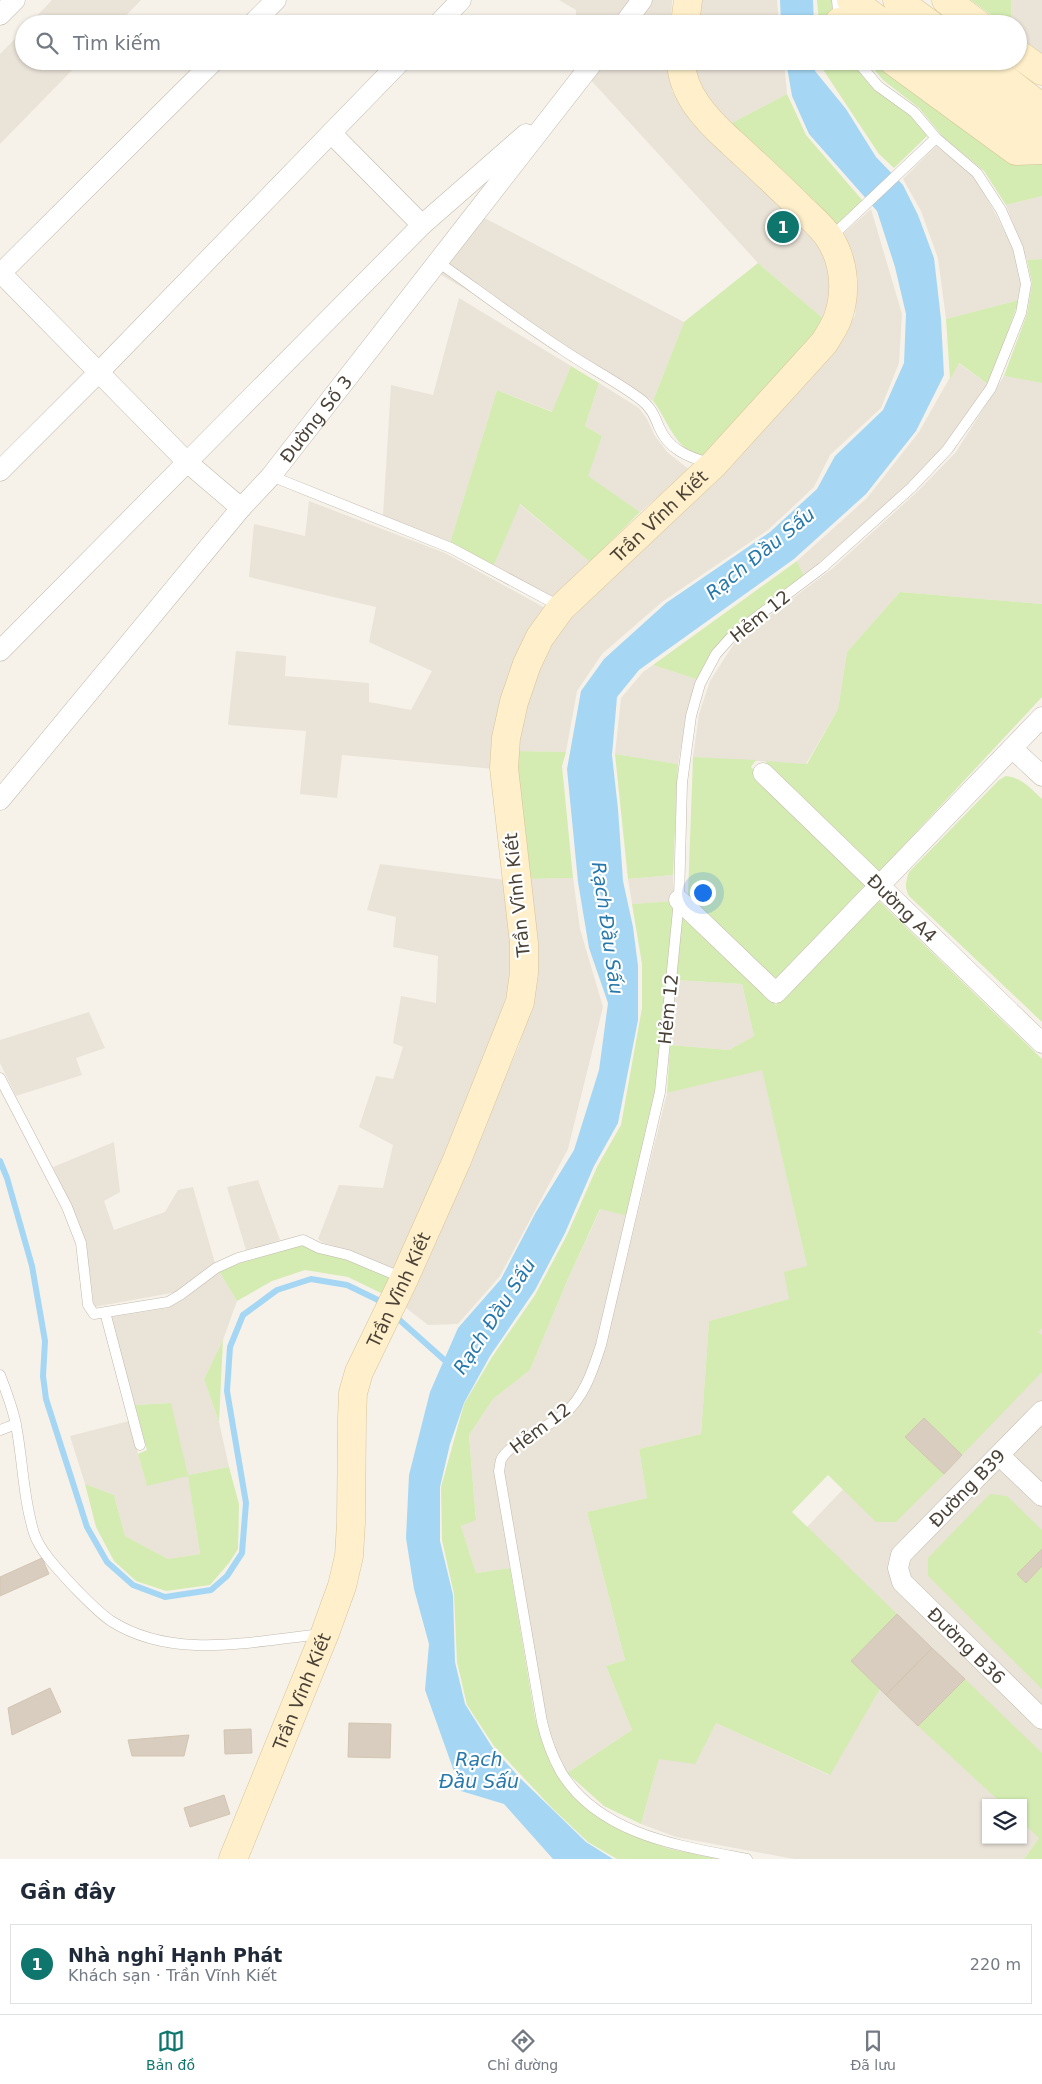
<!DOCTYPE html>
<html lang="vi">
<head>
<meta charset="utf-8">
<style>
  :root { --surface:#fff; --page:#f6f6f7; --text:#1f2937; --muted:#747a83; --line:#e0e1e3; --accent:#0f766e }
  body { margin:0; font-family:"DejaVu Sans",sans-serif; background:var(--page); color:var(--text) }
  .controls { position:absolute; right:15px; bottom:15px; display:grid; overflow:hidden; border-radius:0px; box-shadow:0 1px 4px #0004 }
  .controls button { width:45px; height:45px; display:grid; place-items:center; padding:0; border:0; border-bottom:1px solid var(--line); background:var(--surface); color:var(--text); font:25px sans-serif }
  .you { position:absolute; left:702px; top:892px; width:18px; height:18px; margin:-12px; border:4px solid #fff; border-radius:50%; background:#1a73e8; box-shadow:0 0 0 8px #1a73e833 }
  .badge { display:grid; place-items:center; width:32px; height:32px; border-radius:50%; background:var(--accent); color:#fff; font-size:16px; font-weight:700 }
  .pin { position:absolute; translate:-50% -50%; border:2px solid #fff; box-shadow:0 1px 5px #0006 }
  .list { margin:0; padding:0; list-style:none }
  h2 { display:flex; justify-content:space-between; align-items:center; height:65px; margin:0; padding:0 20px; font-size:21px }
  h2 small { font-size:16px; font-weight:400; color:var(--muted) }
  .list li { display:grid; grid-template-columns:32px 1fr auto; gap:15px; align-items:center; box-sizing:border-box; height:80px; margin:0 10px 10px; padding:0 10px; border:1px solid var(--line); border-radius:0px }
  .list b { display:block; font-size:19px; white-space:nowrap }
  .list p { margin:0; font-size:16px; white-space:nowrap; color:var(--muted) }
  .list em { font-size:16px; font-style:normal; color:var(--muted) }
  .icon { flex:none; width:28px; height:28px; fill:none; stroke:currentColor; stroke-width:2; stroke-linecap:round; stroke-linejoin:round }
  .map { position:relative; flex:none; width:1042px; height:1859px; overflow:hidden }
  .search { position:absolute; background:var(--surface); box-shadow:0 1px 4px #0004; left:15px; right:15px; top:15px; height:55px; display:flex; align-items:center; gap:12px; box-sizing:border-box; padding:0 18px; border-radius:28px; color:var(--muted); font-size:19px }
  .sheet { height:155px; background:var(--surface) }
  nav { display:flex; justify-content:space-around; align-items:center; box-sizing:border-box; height:70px; border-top:1px solid var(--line); background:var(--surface); font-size:14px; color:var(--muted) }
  nav a { display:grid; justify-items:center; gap:2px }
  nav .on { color:var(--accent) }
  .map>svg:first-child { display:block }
  .residential { fill:#eae3d8 }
  .green { fill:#d4ebb2 }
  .water { fill:#a5d7f4 }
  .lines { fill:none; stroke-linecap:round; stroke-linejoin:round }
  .stream { stroke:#a5d7f4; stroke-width:6 }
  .building { fill:#d8cdbf; stroke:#d3c5b2 }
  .lane-casing { stroke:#c2b9ac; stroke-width:11 }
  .street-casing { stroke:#c2b9ac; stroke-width:21 }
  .secondary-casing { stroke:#d7c498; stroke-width:29 }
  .lane { stroke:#fff; stroke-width:10 }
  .street { stroke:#fff; stroke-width:20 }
  .secondary { stroke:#fff0cb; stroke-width:28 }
  .labels { text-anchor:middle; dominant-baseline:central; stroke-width:4.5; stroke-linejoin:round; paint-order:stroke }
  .street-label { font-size:18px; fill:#4a4237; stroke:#fff }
  .water-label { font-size:19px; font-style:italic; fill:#2879ab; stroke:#fff }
</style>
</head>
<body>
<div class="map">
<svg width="1042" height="1859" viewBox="0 0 1042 1859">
  <rect width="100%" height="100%" fill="#f6f2ea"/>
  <path class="residential" d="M52,0h89l-23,24h-89z
    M559,0h113l-1,24h-95v-14z
    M697,0h80l2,24h-84z
    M1011,0h31v57l-24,-20v-13h-6z
    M24,30v31h57l-81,83v-90z
    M578,61h91l3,30 20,32 120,109 23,44 -10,44 -67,-57 -180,-197z
    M693,61h91l3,33 -59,31 -28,-34z
    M936,146l39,31 20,36 18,35 9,36 -3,16 -73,19 -8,-61 -17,-47 -18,-32z
    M1042,196v63l-15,1 -21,-55z
    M871,209l31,105 -3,49 -18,45 -51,47 -16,32 -46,43 -106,72 -60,52 -25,37 -11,61 -52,-1 15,-62 35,-72 267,-268 24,-33 3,-38 -14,-45z
    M469,210l215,112 -31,79 -215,-128z
    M459,298l112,68 -18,46 -56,-22 -47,153 -67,-27 8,-131 42,10z
    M958,363l31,22 -45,63 -36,38 -104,90 -7,-15 70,-63 52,-66z
    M1004,376l38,7v221l-142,-12 -53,60 -9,57 -32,55 -113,-7 6,-43 11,-33 25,-39 98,-74 85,-77 38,-39z
    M599,383l40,25 8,11 8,17 13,17 22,17 -50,42 -53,-36 15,-40 -17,-10z
    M309,501l136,52 102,56 -53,160 -152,-14 -5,43 -37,-4 6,-63 -78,-6 8,-74 50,5 -1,20 84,7v19l42,8 21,-39 -63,-29 7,-35 -127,-30 5,-53 51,12z
    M519,504l71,58 -35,36 -61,-33z
    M653,665l46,15 -12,34 -9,50 -63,-10 6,-56 22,-26z
    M380,864l126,16 9,77 -6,47 -110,267 -47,-20 -29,-8 -5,-4 21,-54 44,3 10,-43 -34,-18 17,-51 17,3 10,-32 -10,-4 8,-47 35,7 2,-47 -45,-9 3,-30 -29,-7z
    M673,875l1,26 -42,3 -4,-25z
    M573,878l7,51 23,78 -35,142 -68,127 -42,48 -30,1 -27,-21 118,-258 12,-44 -4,-123z
    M676,980l66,4 12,52 -25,14 -59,-5z
    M89,1012l16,36 -29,10 6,17 -66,21 -16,-33v-23z
    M762,1069l45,197 -18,33 -80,22 -8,113 -62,15 8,49 -60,14 38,148 -19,6 26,64 -65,43 -15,-31 -6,-24 -43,-245 3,-13 6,-7 55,-35 17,-20 10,-17 11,-34 62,-254z
    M114,1142l6,50 -16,9 10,29 51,-18 13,-22 15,-3 22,76 -38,29 -83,15 -9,-66 -32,-74z
    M258,1180l22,60 -34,10 -19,-63z
    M601,1208l27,8 -30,129 -12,35 -23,32 -58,36 -9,23 14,97 -34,5 -15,-47 15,-7 -7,-84 24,-36 37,-29 37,-89z
    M219,1271l18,30 -14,39 -19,39 15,43 10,45 -41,8 12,79 -32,5 -43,-23 -11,-41 -29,-11 -15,-48 59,-15 18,65 24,-83 -36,2 -24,-88 57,-9 15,-8z
    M1042,1281v559l-3,-2 -15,21h-230l-118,-22 -35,-13 18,-65 57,-36 113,52 51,-86 121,114h-15v37h37v-17l6,5 -6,-25h-19l-239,-232z"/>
  <path class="green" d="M817,0h16l3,24h-17z
    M971,0h40l1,24h-9z
    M821,61h29l25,27 36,27 16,21 -33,32 -15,-14 -57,-86z
    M867,61h53l122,84v51l-36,9 -22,-34 -41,-34 -24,-29 -36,-28z
    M787,94l19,41 57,66 -27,24 -108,-100z
    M1042,259v124l-38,-7 23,-62 5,-31 -5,-23z
    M758,263l67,57 -19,27 -96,111c-6,-2 -14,-3 -19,-6 -19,-11 -25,-35 -38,-51l31,-79z
    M1019,300l-30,85 -30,-22 -9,16 -4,-60z
    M571,366l28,17 -14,43 17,10 -14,40 52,36 -50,50 -70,-58 -26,61 -44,-22 47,-153 55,22z
    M797,561l7,15 -75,58 -18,19 -12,27 -46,-15z
    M900,592l142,12v93l-163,175 -114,-111 42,3 31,-55 9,-57z
    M514,751l52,1 -4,14 11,112 -46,1z
    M615,754l63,10 -5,111 -45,4z
    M693,757l63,3 -5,7 114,118 -89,96 -88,-86z
    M1006,776c16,2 24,12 36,23v223l-133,-126c-5,-9 -3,-15 0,-24l90,-92z
    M674,901l-17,188 -29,127 -28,-7 -33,72 -37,89 -37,29 -24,36 7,85 -15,6 15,47 34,-5 25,150 9,29 54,70 36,19 36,13 48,10h-101l-29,-17 -37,-35 -57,-61 -27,-41 -10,-43 -3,-68 -12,-54 -1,-53 23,-83 28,-47 43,-62 32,-60 30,-68 24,-42 21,-117v-44l-10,-60z
    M879,901l163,158v269l-4,4 4,3v37l-80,83 -38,-37 -19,19 39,37 -48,48h-20l-48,-47 -36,37 105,102 -46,47 29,28 -50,86 -114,-52 -21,41 -36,-5 -18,65 -37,-18 -37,-33 65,-43 -26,-64 19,-6 -38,-148 60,-14 -8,-49 62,-15 8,-113 80,-22 -5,-27 23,-6 -45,-196 -95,23 3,-48 59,5 25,-14 -12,-52 -66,-4 6,-63 94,88z
    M303,1245l43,14 49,20 -10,16 -37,-18 -43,-7 -33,11 -35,20 -18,-30 21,-8z
    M223,1340l-4,82 -15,-43z
    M171,1403l17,72 41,-8 10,37 -1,45 -9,14 -19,22 -44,6 -30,-10 -22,-20 -18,-34 -11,-43 29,11 11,41 43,23 32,-5 -12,-78 -41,10 -9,-32 9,-4 -12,-45z
    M990,1494l17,2 35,34v19l-25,25 9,8 16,-16v123l-114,-113v-18z
    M965,1679l77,74v106h-18l15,-21 -16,-15v-20h-22l-83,-77z"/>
  <path class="water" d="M780,0h33l1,24h-33z
    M786,61h29v10l31,38 30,48 27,28 15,30 16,43 7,61 3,56 -28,56 -50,63 -72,65 -155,111 -22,27 -5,58 6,54 5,72 10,46 5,39v54l-20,103 -24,43 -29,67 -30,57 -45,66 -26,47 -14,41 -10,43v54l13,54 2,67 10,42 27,43 27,30 67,65 27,17h-60l-49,-55 -43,-13 -36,-101 4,-46 -15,-55 -8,-51 3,-63 21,-83 28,-64 43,-49 35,-67 38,-62 25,-80 9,-67 -19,-55 -11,-66 -11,-113 14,-78 23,-32 62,-56 104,-71 47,-43 18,-33 48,-46 21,-47 2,-49 -11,-47 -18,-56 -68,-77 -17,-38z"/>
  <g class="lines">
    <path class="stream" d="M0,1161l7,17 25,88 13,75 -2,35 3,23 41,128 20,35 26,23 32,12 46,-7 16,-14 15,-23 4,-50 -19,-112 3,-44 13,-32 34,-25 34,-11 36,6 31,15 5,5
      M394,1315l56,50"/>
  </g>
  <path class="building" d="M924,1418l38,37 -18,19 -39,-37z
    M1042,1549v17l-16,17 -9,-9z
    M42,1558l7,16 -49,22v-19z
    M897,1614l35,34 -46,47 -35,-34z
    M932,1648l33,31 -47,47 -32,-31z
    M50,1688l11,24 -49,23 -4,-27z
    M349,1723l42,1 -1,34 -42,-1z
    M251,1729l1,24 -27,1 -1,-24z
    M189,1735l-5,21h-52l-4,-16z
    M224,1795l6,19 -40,13 -6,-19z"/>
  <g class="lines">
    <g class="lane-casing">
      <path id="lane" d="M837,0l2,21
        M830,238l106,-100
        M438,262c41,29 82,60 125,88 25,17 53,31 77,49 11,8 14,16 19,28 9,22 29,30 50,36
        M271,476l180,72 110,59
        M0,1078l67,129 14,36 7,62 6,9 74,-12 12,-7 36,-27 22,-10 65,-18 16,8 29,7 55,23
        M105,1312l35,133
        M0,1375c6,16 13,33 16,50 7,36 7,73 18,108 6,19 28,41 41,55 11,11 23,24 36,33 63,40 141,20 211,13
        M0,1430l16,-6
        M747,1859c-66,-13 -148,-24 -186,-87 -9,-16 -15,-33 -19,-50l-43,-251c1,-4 1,-8 2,-11 6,-15 48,-34 62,-45 21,-17 30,-45 38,-70l59,-253 19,-192 3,-117 9,-67 9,-32 16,-30 17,-19 90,-68 88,-79 36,-38 44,-62 30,-75 5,-29 -8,-36 -17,-38 -24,-37 -41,-35 -22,-26 -36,-26 -21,-25"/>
    </g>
    <g class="street-casing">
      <g id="street">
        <path d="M0,15l15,-15"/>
        <path d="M252,24l24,-24"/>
        <path d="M438,24l23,-24"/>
        <path d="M624,24l18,-24"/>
        <path d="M331,133l91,92"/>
        <path id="s1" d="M0,272l187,190 54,46 30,-32 323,-415"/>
        <path d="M0,274l214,-213"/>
        <path d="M0,471l99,-99 302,-311"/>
        <path d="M0,651l422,-426 104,-91"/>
        <path d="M1012,748l30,28"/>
        <path id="s2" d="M763,773l279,270"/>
        <path d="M0,800l241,-292"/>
        <path d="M679,900l97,93 266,-276"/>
        <path id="s3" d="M1042,1411l-141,144 -3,13 4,14 140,137"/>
        <path d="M1000,1456l42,40"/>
      </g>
    </g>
    <g class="secondary-casing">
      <g id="secondary">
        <path d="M851,0l33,24"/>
        <path d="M897,0l33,24"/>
        <path d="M946,0l32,24"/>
        <path d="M839,22l3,2"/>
        <path d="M685,24l3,-24"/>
        <path d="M1018,54l24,17"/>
        <path d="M893,61l123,90 26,-1"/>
        <path d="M936,61l106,76"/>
        <path d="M982,61l60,47"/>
        <path id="s4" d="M233,1859l92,-226 17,-47 7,-30 2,-33 1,-105 1,-25 6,-21 45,-93 53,-119 63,-158 4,-29v-30l-20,-175 2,-30 8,-36 13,-38 13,-27 21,-29 153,-144 110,-121c4,-7 10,-15 13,-23 10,-26 8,-57 -7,-81 -7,-12 -21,-23 -31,-33 -23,-23 -46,-44 -70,-66 -23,-21 -47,-46 -48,-79"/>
      </g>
    </g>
    <use href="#lane" class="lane"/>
    <use href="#street" class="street"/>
    <use href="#secondary" class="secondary"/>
  </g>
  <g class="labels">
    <g class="street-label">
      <text stroke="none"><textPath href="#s1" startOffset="454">Đường Số 3</textPath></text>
      <text stroke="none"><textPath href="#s4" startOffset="1456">Trần Vĩnh Kiết</textPath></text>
      <text transform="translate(760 616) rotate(-39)">Hẻm 12</text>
      <text transform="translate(517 895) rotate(-96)">Trần Vĩnh Kiết</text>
      <text stroke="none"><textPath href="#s2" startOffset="194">Đường A4</textPath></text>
      <text transform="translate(668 1009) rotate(-84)">Hẻm 12</text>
      <text stroke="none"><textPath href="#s4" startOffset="601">Trần Vĩnh Kiết</textPath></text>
      <text transform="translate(540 1428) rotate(-37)">Hẻm 12</text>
      <text transform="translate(967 1488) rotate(-46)">Đường B39</text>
      <text stroke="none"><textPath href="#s3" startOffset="320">Đường B36</textPath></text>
      <text stroke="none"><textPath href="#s4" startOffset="181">Trần Vĩnh Kiết</textPath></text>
    </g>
    <g class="water-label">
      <text transform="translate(760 553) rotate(-39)">Rạch Đầu Sấu</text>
      <text transform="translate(608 928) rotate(82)">Rạch Đầu Sấu</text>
      <text transform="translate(494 1316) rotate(-57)">Rạch Đầu Sấu</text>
      <text x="479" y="1759">Rạch<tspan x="479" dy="22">Đầu Sấu</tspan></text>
    </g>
  </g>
</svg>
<div class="controls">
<button><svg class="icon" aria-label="layers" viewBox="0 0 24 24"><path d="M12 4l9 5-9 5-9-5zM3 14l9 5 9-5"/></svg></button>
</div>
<div class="you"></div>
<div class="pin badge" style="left:783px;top:227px">1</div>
<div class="search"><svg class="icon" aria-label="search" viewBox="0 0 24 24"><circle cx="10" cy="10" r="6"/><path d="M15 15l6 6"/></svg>Tìm kiếm</div>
</div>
<section class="sheet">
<h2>Gần đây<small></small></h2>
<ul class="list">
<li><span class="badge">1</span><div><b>Nhà nghỉ Hạnh Phát</b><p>Khách sạn · Trần Vĩnh Kiết</p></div><em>220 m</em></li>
</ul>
</section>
<nav>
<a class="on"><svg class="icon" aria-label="map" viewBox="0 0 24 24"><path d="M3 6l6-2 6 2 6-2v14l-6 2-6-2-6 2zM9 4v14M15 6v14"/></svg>Bản đồ</a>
<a><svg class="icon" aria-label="directions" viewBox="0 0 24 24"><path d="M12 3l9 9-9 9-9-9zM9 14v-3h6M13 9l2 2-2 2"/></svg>Chỉ đường</a>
<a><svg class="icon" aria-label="saved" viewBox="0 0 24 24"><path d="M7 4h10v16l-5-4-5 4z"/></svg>Đã lưu</a>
</nav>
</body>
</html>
